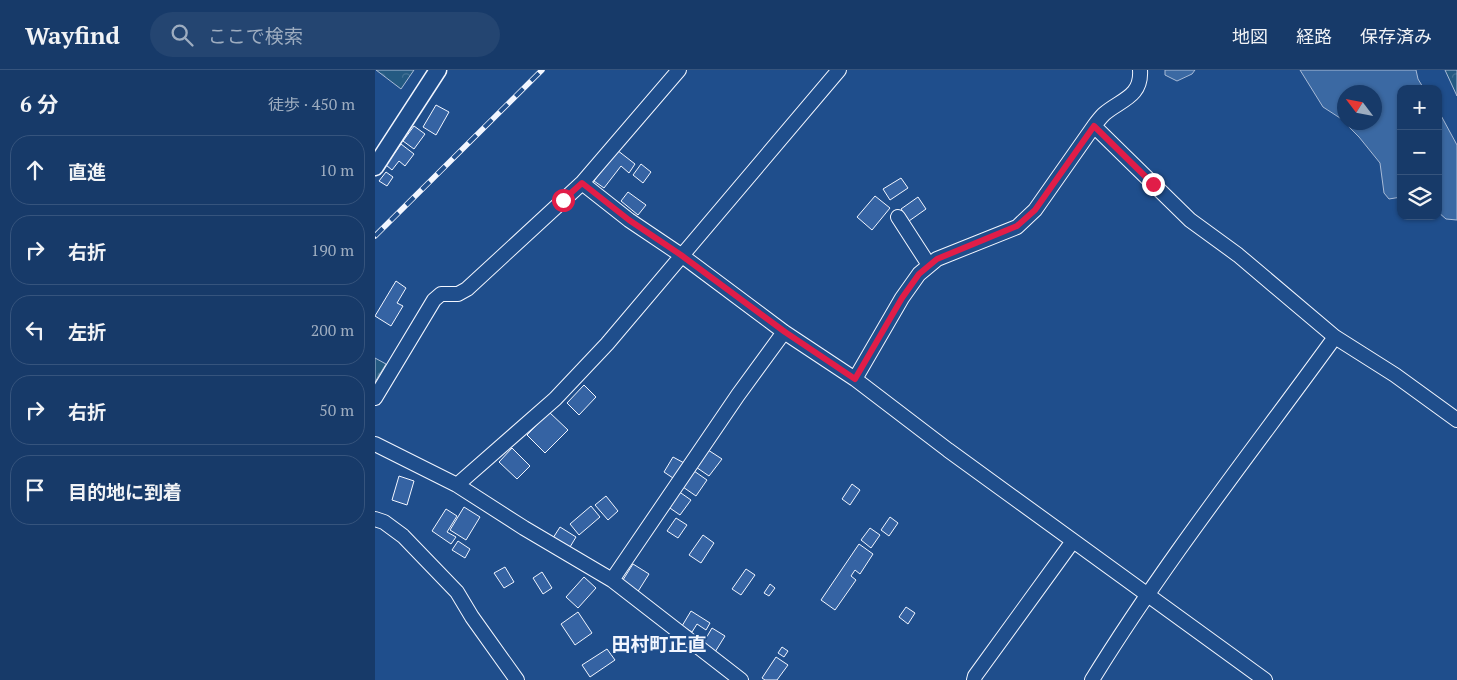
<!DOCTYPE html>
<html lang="ja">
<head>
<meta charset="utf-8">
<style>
  :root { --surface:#173a69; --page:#244571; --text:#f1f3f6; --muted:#9eadc0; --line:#36547d }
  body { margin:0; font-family:"PT Serif","Noto Sans JP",serif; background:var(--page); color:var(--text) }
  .controls { position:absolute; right:15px; top:15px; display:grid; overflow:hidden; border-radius:10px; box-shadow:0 1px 4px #0004 }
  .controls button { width:45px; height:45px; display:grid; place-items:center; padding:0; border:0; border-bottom:1px solid var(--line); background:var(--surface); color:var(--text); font:25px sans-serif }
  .compass { position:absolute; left:962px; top:15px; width:45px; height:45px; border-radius:50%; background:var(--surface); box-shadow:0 1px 4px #0004; rotate:302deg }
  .stop { position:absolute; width:15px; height:15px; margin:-11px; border:4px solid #e11d48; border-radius:50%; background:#fff }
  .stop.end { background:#e11d48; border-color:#fff; box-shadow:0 1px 5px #0008 }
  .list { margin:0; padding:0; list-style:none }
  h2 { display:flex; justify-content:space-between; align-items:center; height:65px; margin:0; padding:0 20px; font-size:21px }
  h2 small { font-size:16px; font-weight:400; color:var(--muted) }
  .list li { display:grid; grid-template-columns:32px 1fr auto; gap:15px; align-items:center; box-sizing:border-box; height:70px; margin:0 10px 10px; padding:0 10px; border:1px solid var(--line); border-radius:20px }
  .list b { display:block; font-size:19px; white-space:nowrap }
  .list em { font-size:16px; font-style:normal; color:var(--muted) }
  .icon { flex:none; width:28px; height:28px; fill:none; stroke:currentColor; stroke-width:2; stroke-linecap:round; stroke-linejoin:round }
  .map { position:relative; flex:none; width:1082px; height:610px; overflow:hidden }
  header { display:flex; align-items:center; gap:30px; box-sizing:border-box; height:70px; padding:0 25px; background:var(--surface); border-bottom:1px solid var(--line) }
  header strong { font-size:24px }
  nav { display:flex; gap:28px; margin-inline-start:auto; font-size:18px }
  .search { width:350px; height:45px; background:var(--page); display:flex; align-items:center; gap:12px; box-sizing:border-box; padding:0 18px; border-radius:28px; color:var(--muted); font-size:19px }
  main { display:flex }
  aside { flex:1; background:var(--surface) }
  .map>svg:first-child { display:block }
  .forest { fill:url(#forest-crowns); stroke:#a8bbd7 }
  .cemetery { fill:url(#cemetery-stones); stroke:#a8bbd7 }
  .water { fill:#3b69a3; stroke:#a8bbd7; fill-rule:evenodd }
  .building { fill:#3563a3; stroke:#f2f6ff }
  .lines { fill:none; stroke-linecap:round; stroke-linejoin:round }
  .minor-casing { stroke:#f2f6ff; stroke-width:16 }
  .major-casing { stroke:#f2f6ff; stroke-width:19 }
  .minor { stroke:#1f4e8c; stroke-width:14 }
  .major { stroke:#1f4e8c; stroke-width:16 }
  .rail-casing { stroke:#f2f6ff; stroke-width:5.5 }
  .rail { stroke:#1f4e8c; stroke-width:4; stroke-dasharray:11; stroke-linecap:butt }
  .route { stroke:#e11d48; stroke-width:6 }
  .labels { text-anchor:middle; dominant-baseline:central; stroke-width:4; stroke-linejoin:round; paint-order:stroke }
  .quarter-label { font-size:19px; font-weight:bold; fill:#f2f6ff; stroke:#1f4e8c }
</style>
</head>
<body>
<header>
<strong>Wayfind</strong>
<div class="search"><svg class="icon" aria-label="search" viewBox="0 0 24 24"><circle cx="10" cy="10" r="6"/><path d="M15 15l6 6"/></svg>ここで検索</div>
<nav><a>地図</a><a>経路</a><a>保存済み</a></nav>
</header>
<main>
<aside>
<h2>6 分<small>徒歩 · 450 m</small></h2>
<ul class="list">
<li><svg class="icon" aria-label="ahead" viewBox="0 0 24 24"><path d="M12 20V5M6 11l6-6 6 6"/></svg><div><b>直進</b></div><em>10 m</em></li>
<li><svg class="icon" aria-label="right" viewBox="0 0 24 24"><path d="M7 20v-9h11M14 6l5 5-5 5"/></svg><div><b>右折</b></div><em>190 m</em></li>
<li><svg class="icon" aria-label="left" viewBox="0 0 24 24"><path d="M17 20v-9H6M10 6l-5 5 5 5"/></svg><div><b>左折</b></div><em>200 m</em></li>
<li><svg class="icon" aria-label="right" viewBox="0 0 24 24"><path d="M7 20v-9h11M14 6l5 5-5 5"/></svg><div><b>右折</b></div><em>50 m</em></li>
<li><svg class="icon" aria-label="arrive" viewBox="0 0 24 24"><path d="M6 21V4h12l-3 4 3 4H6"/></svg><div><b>目的地に到着</b></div></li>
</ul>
</aside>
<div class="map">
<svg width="1082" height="610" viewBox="0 0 1082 610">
  <defs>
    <pattern id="forest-crowns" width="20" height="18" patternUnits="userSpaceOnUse" patternTransform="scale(1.25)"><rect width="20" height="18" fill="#245a82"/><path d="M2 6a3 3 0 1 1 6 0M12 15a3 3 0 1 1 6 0" fill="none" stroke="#447295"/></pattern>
    <pattern id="cemetery-stones" width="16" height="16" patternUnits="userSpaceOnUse" patternTransform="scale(1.25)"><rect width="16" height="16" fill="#245a82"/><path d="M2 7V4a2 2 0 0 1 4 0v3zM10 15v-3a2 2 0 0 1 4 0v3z" fill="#447295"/></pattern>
  </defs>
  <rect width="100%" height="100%" fill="#1f4e8c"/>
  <path class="forest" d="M1,0h38l-13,19z
    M1070,0h12v26z"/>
  <path class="cemetery" d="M0,288l11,6 -11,18z"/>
  <path class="water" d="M790,0h30l-3,4 -15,7 -12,-6z
    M925,0h116l2,9 6,10h-23v108l-12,2 -5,-6 -4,-30 -21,-26 -19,-19 -17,-11zM999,22v30h-30v-30z
    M1063,40l19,35v75l-11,-1 -8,-7z"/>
  <path class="building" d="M61,35l13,7 -13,23 -13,-8z
    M39,56l11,8 -11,15 -11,-8z
    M26,74l13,10 -9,12 -6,-5 -7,9 -6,-5z
    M242,80l18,14 -6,9 -8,-7 -17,22 -10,-7z
    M266,94l10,8 -8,11 -10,-8z
    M11,102l7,5 -6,9 -8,-5z
    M526,108l7,10 -18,12 -7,-11z
    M253,122l18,13 -8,10 -17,-14z
    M500,126l15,12 -18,22 -15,-13z
    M543,127l8,12 -17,12 -8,-12z
    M21,211l10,7 -9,15 6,3 -12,20 -16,-10z
    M209,315l12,12 -17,18 -12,-12z
    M174,342l19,18 -23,23 -18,-18z
    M137,378l18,18 -13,13 -18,-17z
    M330,378l17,11 -13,17 -16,-11z
    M298,387l13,7 -10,16 -12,-8z
    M319,401l13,9 -11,16 -13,-9z
    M24,406l15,5 -7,24 -15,-5z
    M477,414l8,6 -10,15 -8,-6z
    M303,421l13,9 -11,15 -13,-9z
    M231,426l12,15 -10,9 -13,-15z
    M216,436l9,11 -21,18 -9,-11z
    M89,437l16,10 -14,23 -16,-10z
    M71,439l11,7 -10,16 9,5 -5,7 -19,-13z
    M515,447l8,6 -9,13 -8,-6z
    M301,448l11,7 -9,13 -11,-7z
    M185,457l16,10 -6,10 -17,-9z
    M495,458l10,7 -9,13 -10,-8z
    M328,465l11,8 -13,20 -12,-8z
    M83,471l12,8 -5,9 -13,-8z
    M484,474l14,10 -13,20 -5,-4 -4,6 5,4 -21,30 -14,-10z
    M258,494l16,10 -12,19 -16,-10z
    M130,497l9,15 -10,6 -10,-15z
    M371,499l9,6 -14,20 -9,-6z
    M167,502l10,16 -9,6 -10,-16z
    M209,507l12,11 -18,20 -12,-11z
    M395,514l5,4 -6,8 -5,-3z
    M531,537l9,6 -7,11 -9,-7z
    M316,541l19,12 -4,7 -9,-6 -5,8 -10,-6z
    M203,542l14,21 -17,12 -14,-21z
    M337,558l13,8 -10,16 -13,-7z
    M407,577l6,4 -4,6 -6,-4z
    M232,579l8,11 -25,17 -8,-12z
    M401,587l12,8 -11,15h-12l-3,-2z"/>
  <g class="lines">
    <g class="minor-casing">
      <path id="minor" d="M719,56l96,94 48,35 97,82 60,38 62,45
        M207,113l97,-113
        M523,147l31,48
        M480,309l47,-81 17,-24 18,-15 80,-32 18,-17 59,-84c3,-4 6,-8 10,-12 16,-14 38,-17 36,-44
        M0,328l59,-98 7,-6h17l9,-5 115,-106 47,37 52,35 103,77 71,47 93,71 317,230
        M0,374l82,41 67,43 88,52 129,100
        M82,415l98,-86 52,-55 232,-274
        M0,449l9,3 19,14 54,56 15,25 45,63
        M237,510l126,-185 46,-63
        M599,610l1,-4 98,-135
        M717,610c74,-120 161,-230 243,-343"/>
    </g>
    <g class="major-casing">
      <path id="major" d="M0,97l63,-97"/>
    </g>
    <use href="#minor" class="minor"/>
    <use href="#major" class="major"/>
    <g class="rail-casing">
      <path id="rail" d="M0,166l167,-166"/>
    </g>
    <use href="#rail" class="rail"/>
  </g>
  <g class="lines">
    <path class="route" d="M188,130l19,-17 47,37 52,35 104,77 70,47 47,-81 17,-24 18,-15 80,-33 18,-16 59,-84 59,58"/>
  </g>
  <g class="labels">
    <g class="quarter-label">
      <text x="284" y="573">田村町正直</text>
    </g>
  </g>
</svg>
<div class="controls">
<button>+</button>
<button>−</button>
<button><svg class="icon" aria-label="layers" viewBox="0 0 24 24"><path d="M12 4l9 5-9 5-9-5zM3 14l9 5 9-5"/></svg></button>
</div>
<svg class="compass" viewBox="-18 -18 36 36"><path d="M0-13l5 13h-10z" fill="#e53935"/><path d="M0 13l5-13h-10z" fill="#9eadc0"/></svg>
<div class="stop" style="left:188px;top:130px"></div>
<div class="stop end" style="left:778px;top:114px"></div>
</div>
</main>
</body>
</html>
